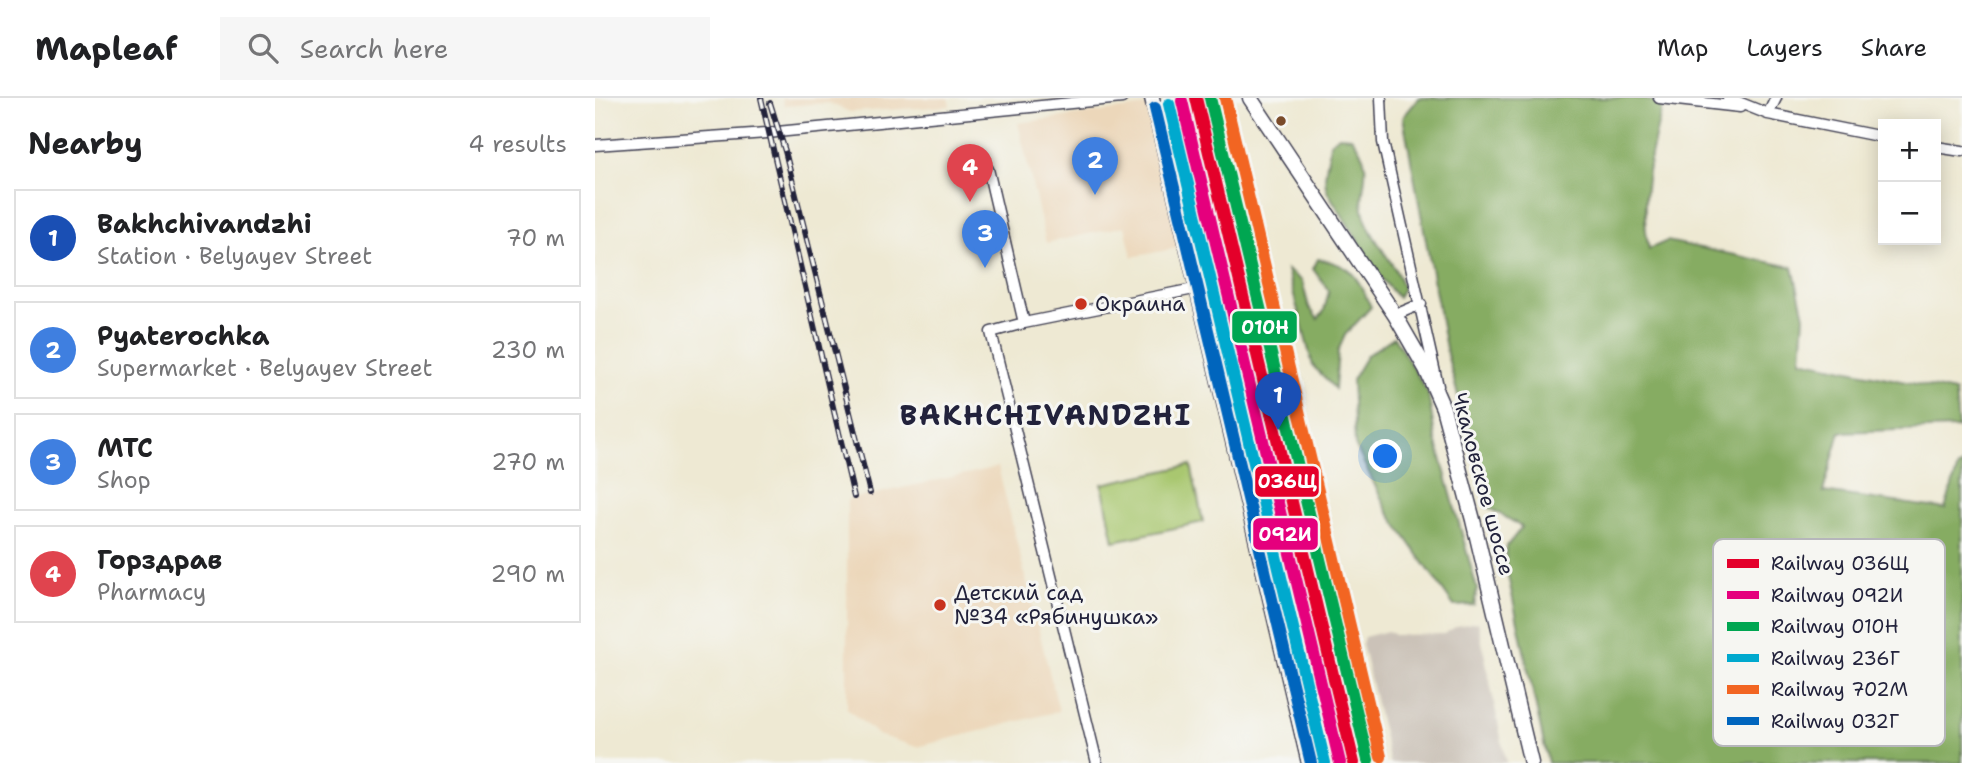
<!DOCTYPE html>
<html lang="en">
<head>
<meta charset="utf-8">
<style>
  :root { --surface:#fff; --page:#f6f6f6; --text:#202124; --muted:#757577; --line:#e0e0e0; --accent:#b45309 }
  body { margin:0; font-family:"Shantell Sans",sans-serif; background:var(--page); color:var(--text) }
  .controls { position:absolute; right:21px; top:21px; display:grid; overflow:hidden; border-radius:0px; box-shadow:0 4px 18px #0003 }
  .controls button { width:63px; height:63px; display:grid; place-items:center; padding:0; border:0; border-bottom:2px solid var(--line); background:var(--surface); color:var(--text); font:35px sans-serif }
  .you { position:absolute; left:791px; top:359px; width:24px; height:24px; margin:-18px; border:5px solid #fff; border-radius:50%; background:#1a73e8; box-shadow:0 0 0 10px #1a73e833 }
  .badge { display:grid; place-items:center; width:46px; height:46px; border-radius:50%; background:var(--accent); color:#fff; font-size:23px; font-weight:700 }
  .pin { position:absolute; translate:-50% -58px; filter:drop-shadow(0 2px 4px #0008) }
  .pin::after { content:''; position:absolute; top:37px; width:24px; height:21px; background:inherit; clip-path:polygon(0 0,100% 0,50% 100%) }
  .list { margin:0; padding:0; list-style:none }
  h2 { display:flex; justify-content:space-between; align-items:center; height:91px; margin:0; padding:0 28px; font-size:30px }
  h2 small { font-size:23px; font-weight:400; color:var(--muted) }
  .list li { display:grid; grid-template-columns:46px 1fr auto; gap:21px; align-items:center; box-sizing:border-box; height:98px; margin:0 14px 14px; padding:0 14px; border:2px solid var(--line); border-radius:0px }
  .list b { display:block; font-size:26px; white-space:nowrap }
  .list p { margin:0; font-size:23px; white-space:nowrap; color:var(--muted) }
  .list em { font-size:23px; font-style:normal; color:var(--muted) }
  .icon { flex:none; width:38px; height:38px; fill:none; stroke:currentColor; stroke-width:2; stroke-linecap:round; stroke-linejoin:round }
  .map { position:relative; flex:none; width:1367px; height:665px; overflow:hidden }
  header { display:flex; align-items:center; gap:42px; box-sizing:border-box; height:98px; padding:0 35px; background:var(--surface); border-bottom:2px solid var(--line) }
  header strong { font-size:33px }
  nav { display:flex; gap:38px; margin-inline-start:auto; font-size:24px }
  .search { width:490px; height:63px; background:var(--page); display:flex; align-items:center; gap:18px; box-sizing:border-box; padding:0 24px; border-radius:0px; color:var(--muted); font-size:26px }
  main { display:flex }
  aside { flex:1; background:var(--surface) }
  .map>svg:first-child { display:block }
  .built { fill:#ecd7ba }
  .industrial { fill:#cbc2b8 }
  .green { fill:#a9c76f; stroke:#667455; stroke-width:2 }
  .forest { fill:#86ac62; stroke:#54674e; stroke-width:2 }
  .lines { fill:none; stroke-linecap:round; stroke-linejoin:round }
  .minor-casing { stroke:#414052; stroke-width:13 }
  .tertiary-casing { stroke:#414052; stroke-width:17 }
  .minor { stroke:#fff; stroke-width:10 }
  .tertiary { stroke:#fff; stroke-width:14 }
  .rail-casing { stroke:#22223b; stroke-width:6 }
  .rail { stroke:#f6f6f2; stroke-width:3.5; stroke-dasharray:10; stroke-linecap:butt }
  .rail-1-casing { stroke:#f6f6f2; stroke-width:18 }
  .rail-2-casing { stroke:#f6f6f2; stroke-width:18 }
  .rail-3-casing { stroke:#f6f6f2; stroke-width:18 }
  .rail-4-casing { stroke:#f6f6f2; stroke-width:18 }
  .rail-5-casing { stroke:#f6f6f2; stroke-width:18 }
  .rail-6-casing { stroke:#f6f6f2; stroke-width:18 }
  .rail-1 { stroke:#e4002b; stroke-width:12 }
  .rail-2 { stroke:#e5007d; stroke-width:12 }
  .rail-3 { stroke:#00a651; stroke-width:12 }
  .rail-4 { stroke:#00a9ce; stroke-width:12 }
  .rail-5 { stroke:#f26522; stroke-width:12 }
  .rail-6 { stroke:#0065bd; stroke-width:12 }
  .bus-dot { fill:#7a4b2a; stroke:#f6f6f2; stroke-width:2.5 }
  .poi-dot { fill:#c8321e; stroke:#f6f6f2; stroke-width:2.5 }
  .labels { text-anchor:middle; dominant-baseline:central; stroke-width:6; stroke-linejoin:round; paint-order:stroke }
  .poi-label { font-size:21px; fill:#22223b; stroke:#f6f6f2; text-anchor:start }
  .street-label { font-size:21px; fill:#22223b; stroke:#f6f6f2 }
  .district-label { font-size:28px; font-weight:bold; letter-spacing:2px; fill:#22223b; stroke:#f6f6f2 }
  .key { fill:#f6f6f2; stroke:#b6b6bb; stroke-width:2 }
  .key-label { font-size:19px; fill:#22223b }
  .line-badge { stroke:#f6f6f2; stroke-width:2.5 }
  .badge-label { font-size:19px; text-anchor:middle; font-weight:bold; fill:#fff }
</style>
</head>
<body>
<header>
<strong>Mapleaf</strong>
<div class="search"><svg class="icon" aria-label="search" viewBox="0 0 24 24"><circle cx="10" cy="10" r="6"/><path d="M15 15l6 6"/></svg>Search here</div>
<nav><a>Map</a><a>Layers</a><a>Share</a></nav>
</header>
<main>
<aside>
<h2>Nearby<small>4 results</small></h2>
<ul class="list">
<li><span class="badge" style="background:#1a4fb4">1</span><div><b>Bakhchivandzhi</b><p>Station · Belyayev Street</p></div><em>70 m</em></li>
<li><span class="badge" style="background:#3f7fe0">2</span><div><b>Pyaterochka</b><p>Supermarket · Belyayev Street</p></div><em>230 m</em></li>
<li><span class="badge" style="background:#3f7fe0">3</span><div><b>МТС</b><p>Shop</p></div><em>270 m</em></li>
<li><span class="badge" style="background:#e0444e">4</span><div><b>Горздрав</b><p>Pharmacy</p></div><em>290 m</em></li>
</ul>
</aside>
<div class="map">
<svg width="1367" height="665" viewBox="0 0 1367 665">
  <rect width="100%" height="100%" fill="#f6f6f2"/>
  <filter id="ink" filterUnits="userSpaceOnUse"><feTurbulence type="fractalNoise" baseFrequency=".0143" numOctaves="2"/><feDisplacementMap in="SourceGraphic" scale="14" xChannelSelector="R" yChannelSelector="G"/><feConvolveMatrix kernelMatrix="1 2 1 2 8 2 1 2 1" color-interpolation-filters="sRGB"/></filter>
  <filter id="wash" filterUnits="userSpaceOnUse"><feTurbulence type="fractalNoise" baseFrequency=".00686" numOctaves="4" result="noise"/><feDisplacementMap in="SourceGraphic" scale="28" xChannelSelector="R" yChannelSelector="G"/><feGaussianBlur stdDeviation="1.57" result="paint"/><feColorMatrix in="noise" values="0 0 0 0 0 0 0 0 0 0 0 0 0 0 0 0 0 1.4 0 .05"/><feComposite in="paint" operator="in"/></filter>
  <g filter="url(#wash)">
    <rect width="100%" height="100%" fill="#eee9d3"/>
    <path class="built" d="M187,0h166l2,8 -100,6 -21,-9 -45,3z
      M559,7l34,141 -56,11 -7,-31 -79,17 -28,-120z
      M403,369l61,244 -142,36 -39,-12 -31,-26v-209z"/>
    <path class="industrial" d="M594,0h21l37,128 41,174 12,6 11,45 -5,28 40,169 -4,23 22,92h-15l-23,-92 -16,-14 -48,-200 -10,-11 -7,-31 4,-16 -40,-166z
      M883,524l28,141h-116l-28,-119 2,-7 24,-6 6,4 50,-1 13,-8z"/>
    <path class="green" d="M596,367l12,57 -89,19 -12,-57z"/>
    <path class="forest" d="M824,0h220l24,6c-12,49 -25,95 -14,145l18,-8 126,26 11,49 -3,44 154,32 3,36 -118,4 -17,60 122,17 13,-42 4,-2v298h-414l-43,-201 2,-16 15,-19 -35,-21 -40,-152 -44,-237z
      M744,38l12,1c32,39 -2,50 18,90 10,22 27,37 34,61l-5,10 -17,-20 -54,-87c-5,-16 2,-31 3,-48z
      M723,161c36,6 38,17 53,48l-26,28 -7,16 -3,38 -22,-23 -26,-96 15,11 7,26 9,12 6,-8 5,-20 -16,-22z
      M799,239l34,56 7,43 42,153 -3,16 -20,1 -66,-94 -33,-67 -3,-65 15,-25z"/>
  </g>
  <g filter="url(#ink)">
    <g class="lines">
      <g class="minor-casing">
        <path id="minor" d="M786,0l2,44 55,244
          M1064,0l81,9
          M1133,0l40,16 115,23
          M1173,16l8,-16
          M0,47l172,-12 355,-35
          M1341,49l26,4
          M393,71l36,154 -33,9 106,431
          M800,217l26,-11
          M429,225l175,-35"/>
      </g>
      <g class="tertiary-casing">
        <path id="tertiary" d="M557,0l157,665
          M655,0l145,217 31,54 17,39 30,112 58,243"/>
      </g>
      <use href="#minor" class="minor"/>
      <use href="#tertiary" class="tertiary"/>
      <g class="rail-casing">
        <path id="rail" d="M166,0l93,399
          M175,5l15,48 85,342"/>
      </g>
      <use href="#rail" class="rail"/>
      <g class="rail-1-casing">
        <path id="rail-1" d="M601,0l158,665"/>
      </g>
      <g class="rail-2-casing">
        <path id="rail-2" d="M587,3l158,662"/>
      </g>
      <g class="rail-3-casing">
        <path id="rail-3" d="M615,0l158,662"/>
      </g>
      <g class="rail-4-casing">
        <path id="rail-4" d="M574,6l156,659"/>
      </g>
      <g class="rail-5-casing">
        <path id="rail-5" d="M630,0l156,659"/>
      </g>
      <g class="rail-6-casing">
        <path id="rail-6" d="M560,10l156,655"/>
      </g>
      <use href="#rail-1" class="rail-1"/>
      <use href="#rail-2" class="rail-2"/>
      <use href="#rail-3" class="rail-3"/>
      <use href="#rail-4" class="rail-4"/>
      <use href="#rail-5" class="rail-5"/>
      <use href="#rail-6" class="rail-6"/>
    </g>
  </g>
  <circle class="bus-dot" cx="686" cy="23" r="6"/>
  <g class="poi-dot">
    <circle cx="486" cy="206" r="7"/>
    <circle cx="345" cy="507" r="7"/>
  </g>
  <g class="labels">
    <g class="poi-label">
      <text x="500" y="206">Окраина</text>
      <text x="359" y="495">Детский сад<tspan x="359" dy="24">№34 «Рябинушка»</tspan></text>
    </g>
    <g class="street-label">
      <text transform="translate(888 386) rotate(75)">Чкаловское шоссе</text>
    </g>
    <g class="district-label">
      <text x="451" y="317">BAKHCHIVANDZHI</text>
    </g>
  </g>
  <rect x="1118" y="441" width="232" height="207" rx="10" class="key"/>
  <rect x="1132" y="461" width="32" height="9" fill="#e4002b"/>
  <rect x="1132" y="493" width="32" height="8" fill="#e5007d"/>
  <rect x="1132" y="524" width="32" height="9" fill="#00a651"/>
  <rect x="1132" y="556" width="32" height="8" fill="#00a9ce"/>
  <rect x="1132" y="587" width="32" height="9" fill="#f26522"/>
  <rect x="1132" y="619" width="32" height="8" fill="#0065bd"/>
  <g class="key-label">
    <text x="1176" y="472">Railway 036Щ</text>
    <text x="1176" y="504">Railway 092И</text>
    <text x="1176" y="535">Railway 010Н</text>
    <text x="1176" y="567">Railway 236Г</text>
    <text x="1176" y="598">Railway 702М</text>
    <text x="1176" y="630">Railway 032Г</text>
  </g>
  <g class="line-badge">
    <rect x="636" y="212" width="67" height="34" rx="7" fill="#00a651"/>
    <rect x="659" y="367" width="66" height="33" rx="7" fill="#e4002b"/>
    <rect x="657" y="419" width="67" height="34" rx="7" fill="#e5007d"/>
  </g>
  <g class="badge-label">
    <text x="670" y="236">010Н</text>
    <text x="692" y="390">036Щ</text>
    <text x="690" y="443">092И</text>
  </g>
</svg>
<div class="controls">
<button>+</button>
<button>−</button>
</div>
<div class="you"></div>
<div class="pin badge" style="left:683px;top:332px;background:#1a4fb4">1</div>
<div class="pin badge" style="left:500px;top:97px;background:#3f7fe0">2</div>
<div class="pin badge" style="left:390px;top:170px;background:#3f7fe0">3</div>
<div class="pin badge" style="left:375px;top:104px;background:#e0444e">4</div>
</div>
</main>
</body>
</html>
